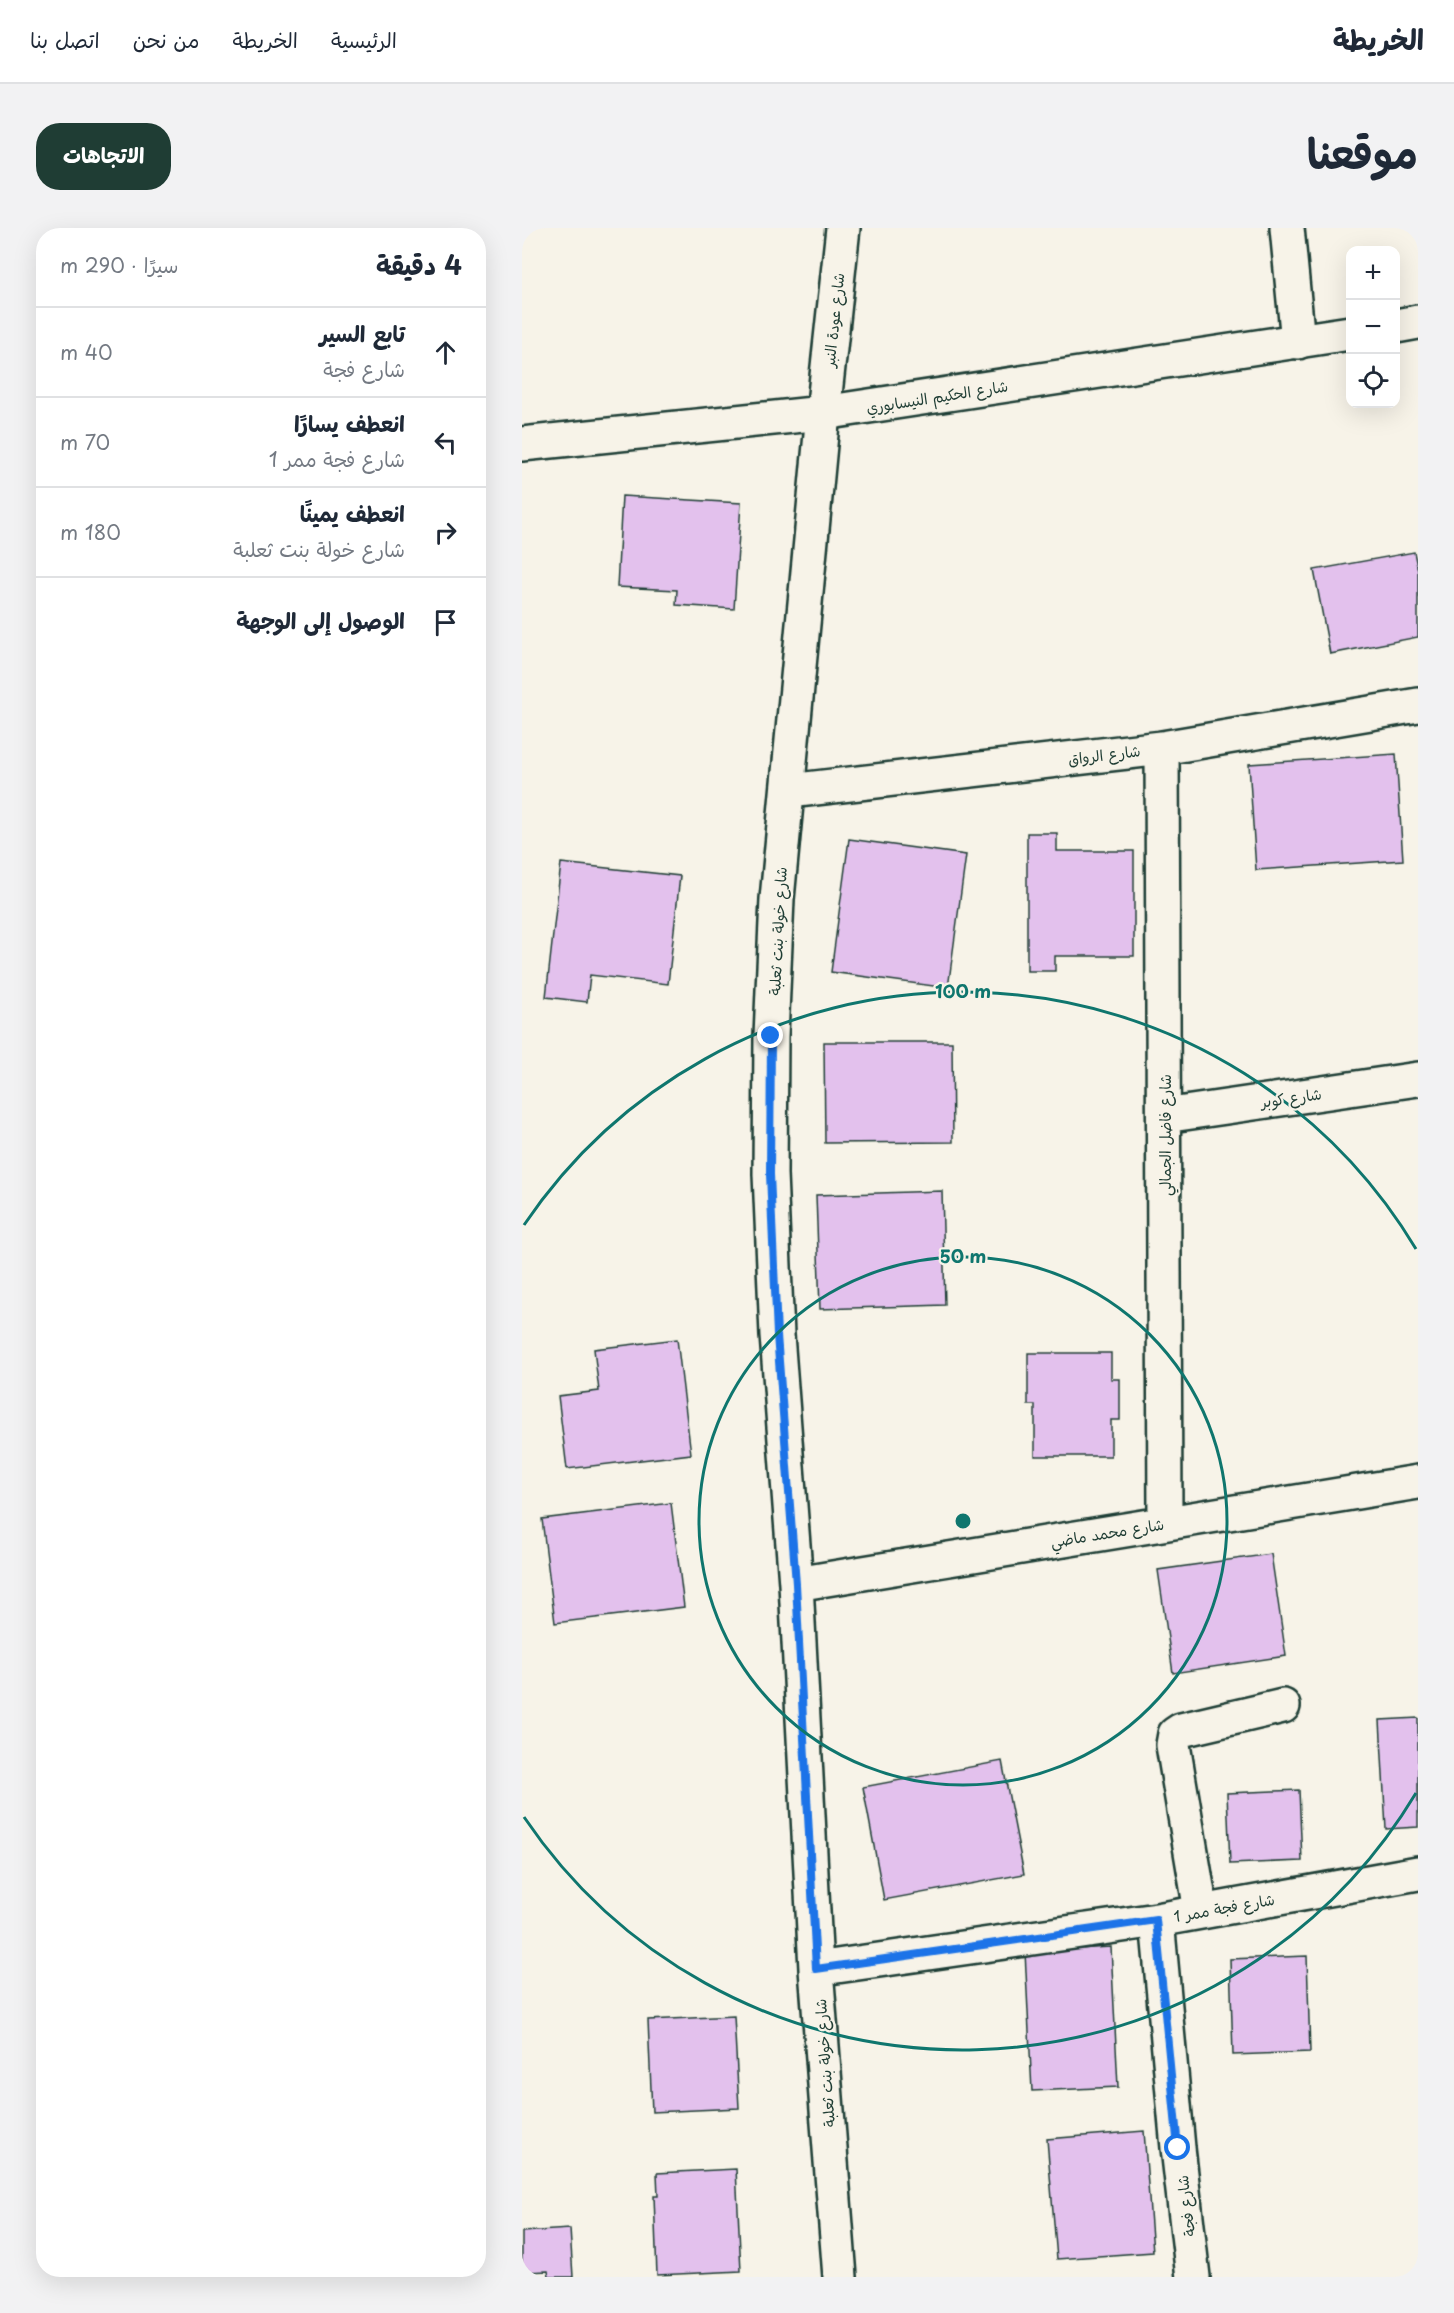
<!DOCTYPE html>
<html lang="ar">
<head>
<meta charset="utf-8">
<style>
  :root { --surface:#fff; --page:#f2f2f3; --text:#1f2937; --muted:#747a83; --line:#e0e1e3; --accent:#1f3d34 }
  body { margin:0; font-family:"Playpen Sans","Playpen Sans Arabic",sans-serif; background:var(--page); color:var(--text); direction:rtl }
  .controls { position:absolute; right:18px; top:18px; display:grid; overflow:hidden; border-radius:12px; box-shadow:0 6px 24px #0002 }
  .controls button { width:54px; height:54px; display:grid; place-items:center; padding:0; border:0; border-bottom:2px solid var(--line); background:var(--surface); color:var(--text); font:30px sans-serif }
  .stop { position:absolute; width:18px; height:18px; margin:-14px; border:4px solid #1a73e8; border-radius:50%; background:#fff }
  .stop.end { background:#1a73e8; border-color:#fff; box-shadow:0 2px 6px #0008 }
  .list { margin:0; padding:0; list-style:none }
  h2 { display:flex; justify-content:space-between; align-items:center; height:78px; margin:0; padding:0 24px; font-size:26px }
  h2 small { font-size:20px; font-weight:400; color:var(--muted) }
  .list li { display:grid; grid-template-columns:39px 1fr auto; gap:18px; align-items:center; box-sizing:border-box; height:90px; padding:0 24px; border-top:2px solid var(--line) }
  .list b { display:block; font-size:22px; white-space:nowrap }
  .list p { margin:0; font-size:20px; white-space:nowrap; color:var(--muted) }
  .list em { font-size:20px; font-style:normal; color:var(--muted) }
  .icon { flex:none; width:33px; height:33px; fill:none; stroke:currentColor; stroke-width:2; stroke-linecap:round; stroke-linejoin:round }
  .map { position:relative; flex:none; width:896px; height:2049px; overflow:hidden; direction:ltr; border-radius:24px }
  header { display:flex; align-items:center; gap:36px; box-sizing:border-box; height:84px; padding:0 30px; background:var(--surface); border-bottom:2px solid var(--line) }
  header strong { font-size:28px }
  nav { display:flex; gap:33px; margin-inline-start:auto; font-size:21px }
  .intro { display:flex; align-items:center; justify-content:space-between; box-sizing:border-box; height:144px; padding:0 36px }
  h1 { margin:0; font-size:42px }
  .button { padding:15px 27px; border-radius:24px; background:var(--accent); color:#fff; font-size:21px; font-weight:700 }
  main { display:flex; gap:36px; padding:0 36px }
  aside { flex:1; background:var(--surface); border-radius:24px; box-shadow:0 6px 24px #0002 }
  .map>svg:first-child { display:block }
  .building { fill:#e3c1ed; stroke:#1f3d34; stroke-width:1.5 }
  .lines { fill:none; stroke-linecap:round; stroke-linejoin:round }
  .minor-casing { stroke:#1f3d34; stroke-width:38 }
  .tertiary-casing { stroke:#1f3d34; stroke-width:38 }
  .minor { stroke:#f7f3e8; stroke-width:33 }
  .tertiary { stroke:#f7f3e8; stroke-width:33 }
  .route { stroke:#1a73e8; stroke-width:8 }
  .ring { fill:none; stroke:#0f766e; stroke-width:3 }
  .labels { text-anchor:middle; dominant-baseline:central; stroke-width:4.5; stroke-linejoin:round; paint-order:stroke }
  .street-label { font-size:15px; fill:#1f3d34; stroke:#f7f3e8 }
  .centre { fill:#0f766e; stroke:#f7f3e8; stroke-width:3 }
  .ring-label { font-size:18px; text-anchor:middle; font-weight:bold; fill:#0f766e; stroke:#f7f3e8; stroke-width:4.5; stroke-linejoin:round; paint-order:stroke }
</style>
</head>
<body>
<header>
<strong>الخريطة</strong>
<nav><a>الرئيسية</a><a>الخريطة</a><a>من نحن</a><a>اتصل بنا</a></nav>
</header>
<div class="intro"><h1>موقعنا</h1><a class="button">الاتجاهات</a></div>
<main>
<div class="map">
<svg width="896" height="2049" viewBox="0 0 896 2049">
  <rect width="100%" height="100%" fill="#f7f3e8"/>
  <filter id="ink" filterUnits="userSpaceOnUse"><feTurbulence type="fractalNoise" baseFrequency=".0167" numOctaves="2"/><feDisplacementMap in="SourceGraphic" scale="12" xChannelSelector="R" yChannelSelector="G"/><feConvolveMatrix kernelMatrix="1 2 1 2 8 2 1 2 1" color-interpolation-filters="sRGB"/></filter>
  <g filter="url(#ink)">
    <path class="building" d="M100,268l119,7 -7,106 -58,-4 1,-15 -60,-3z
      M892,324l4,19v66l-88,17 -16,-84z
      M874,526l7,106 -147,10 -7,-106z
      M505,605h30v18h77v105h-79v15h-28z
      M327,611l117,16 -18,133 -117,-16z
      M39,635l119,13 -12,108 -78,-9 -3,27 -41,-5z
      M302,814h128l1,100 -128,1z
      M420,963l3,114 -125,4 -4,-114z
      M155,1111l14,115 -124,15 -9,-73 41,-5 -5,-42z
      M506,1125h83v26h9v41h-9v36h-76v-51h-7z
      M149,1275l13,104 -129,16 -13,-104z
      M749,1326l15,102 -113,17 -15,-103z
      M896,1490v109l-32,2 -6,-109z
      M480,1533l22,113 -140,26 -21,-113z
      M777,1562l3,71 -72,3 -3,-71z
      M589,1719l7,140 -86,4 -7,-139z
      M785,1728l3,96 -77,3 -3,-96z
      M212,1788l5,92 -87,4 -4,-92z
      M622,1903l9,121 -96,7 -10,-120z
      M214,1941l5,102 -84,4 -3,-79h4l-1,-23z
      M48,2001l3,48h-24l-1,-6 -22,1v5h-4v-45z"/>
    <g class="lines">
      <g class="minor-casing">
        <path id="minor" d="M765,0l11,114
          M640,520l3,774
          M267,563l373,-43 256,-43
          M642,888l254,-37
          M274,1356l622,-102
          M679,1683l-28,-166 2,-11 6,-4 102,-24
          M635,1692l21,228 15,129
          M294,1741l341,-49 261,-47
          M318,2049l-24,-308 -20,-385 -19,-249 -7,-161 1,-138 6,-137 46,-486 20,-185"/>
      </g>
      <g class="tertiary-casing">
        <path id="tertiary" d="M874,98l22,-4
          M0,216l301,-31 527,-80"/>
      </g>
      <use href="#minor" class="minor"/>
      <use href="#tertiary" class="tertiary"/>
    </g>
  </g>
  <g class="lines" filter="url(#ink)">
    <path class="route" d="M249,808l-1,138 7,161 19,249 20,385 340,-49 22,228"/>
  </g>
  <g class="ring">
    <circle cx="441" cy="1293" r="264"/>
    <path d="M894 1565A529 529 0 0 1 2 1589M2 997A529 529 0 0 1 894 1021"/>
  </g>
  <g class="labels">
    <g class="street-label">
      <text transform="translate(311 92) rotate(-84)">شارع عودة النبر</text>
      <text transform="translate(415 168) rotate(-9)">شارع الحكيم النيسابوري</text>
      <text transform="translate(582 526) rotate(-7)">شارع الرواق</text>
      <text transform="translate(255 703) rotate(-87)">شارع خولة بنت ثعلبة</text>
      <text transform="translate(769 869) rotate(-8)">شارع كوبر</text>
      <text transform="translate(642 907) rotate(-90)">شارع فاضل الجمالي</text>
      <text transform="translate(585 1304) rotate(-9)">شارع محمد ماضي</text>
      <text transform="translate(702 1679) rotate(-10)">شارع فجة ممر 1</text>
      <text transform="translate(302 1835) rotate(-94)">شارع خولة بنت ثعلبة</text>
      <text transform="translate(663 1978) rotate(-97)">شارع فجة</text>
    </g>
  </g>
  <circle cx="441" cy="1293" r="9" class="centre"/>
  <g class="ring-label">
    <text x="441" y="770">100 m</text>
    <text x="441" y="1035">50 m</text>
  </g>
</svg>
<div class="controls">
<button>+</button>
<button>−</button>
<button><svg class="icon" aria-label="locate" viewBox="0 0 24 24"><circle cx="12" cy="12" r="6"/><path d="M12 2v4M12 18v4M2 12h4M18 12h4"/></svg></button>
</div>
<div class="stop" style="left:656px;top:1920px"></div>
<div class="stop end" style="left:249px;top:808px"></div>
</div>
<aside>
<h2>4 دقيقة<small>سيرًا · 290 m</small></h2>
<ul class="list">
<li><svg class="icon" aria-label="ahead" viewBox="0 0 24 24"><path d="M12 20V5M6 11l6-6 6 6"/></svg><div><b>تابع السير</b><p>شارع فجة</p></div><em>40 m</em></li>
<li><svg class="icon" aria-label="left" viewBox="0 0 24 24"><path d="M17 20v-9H6M10 6l-5 5 5 5"/></svg><div><b>انعطف يسارًا</b><p>شارع فجة ممر 1</p></div><em>70 m</em></li>
<li><svg class="icon" aria-label="right" viewBox="0 0 24 24"><path d="M7 20v-9h11M14 6l5 5-5 5"/></svg><div><b>انعطف يمينًا</b><p>شارع خولة بنت ثعلبة</p></div><em>180 m</em></li>
<li><svg class="icon" aria-label="arrive" viewBox="0 0 24 24"><path d="M6 21V4h12l-3 4 3 4H6"/></svg><div><b>الوصول إلى الوجهة</b></div></li>
</ul>
</aside>
</main>
</body>
</html>
